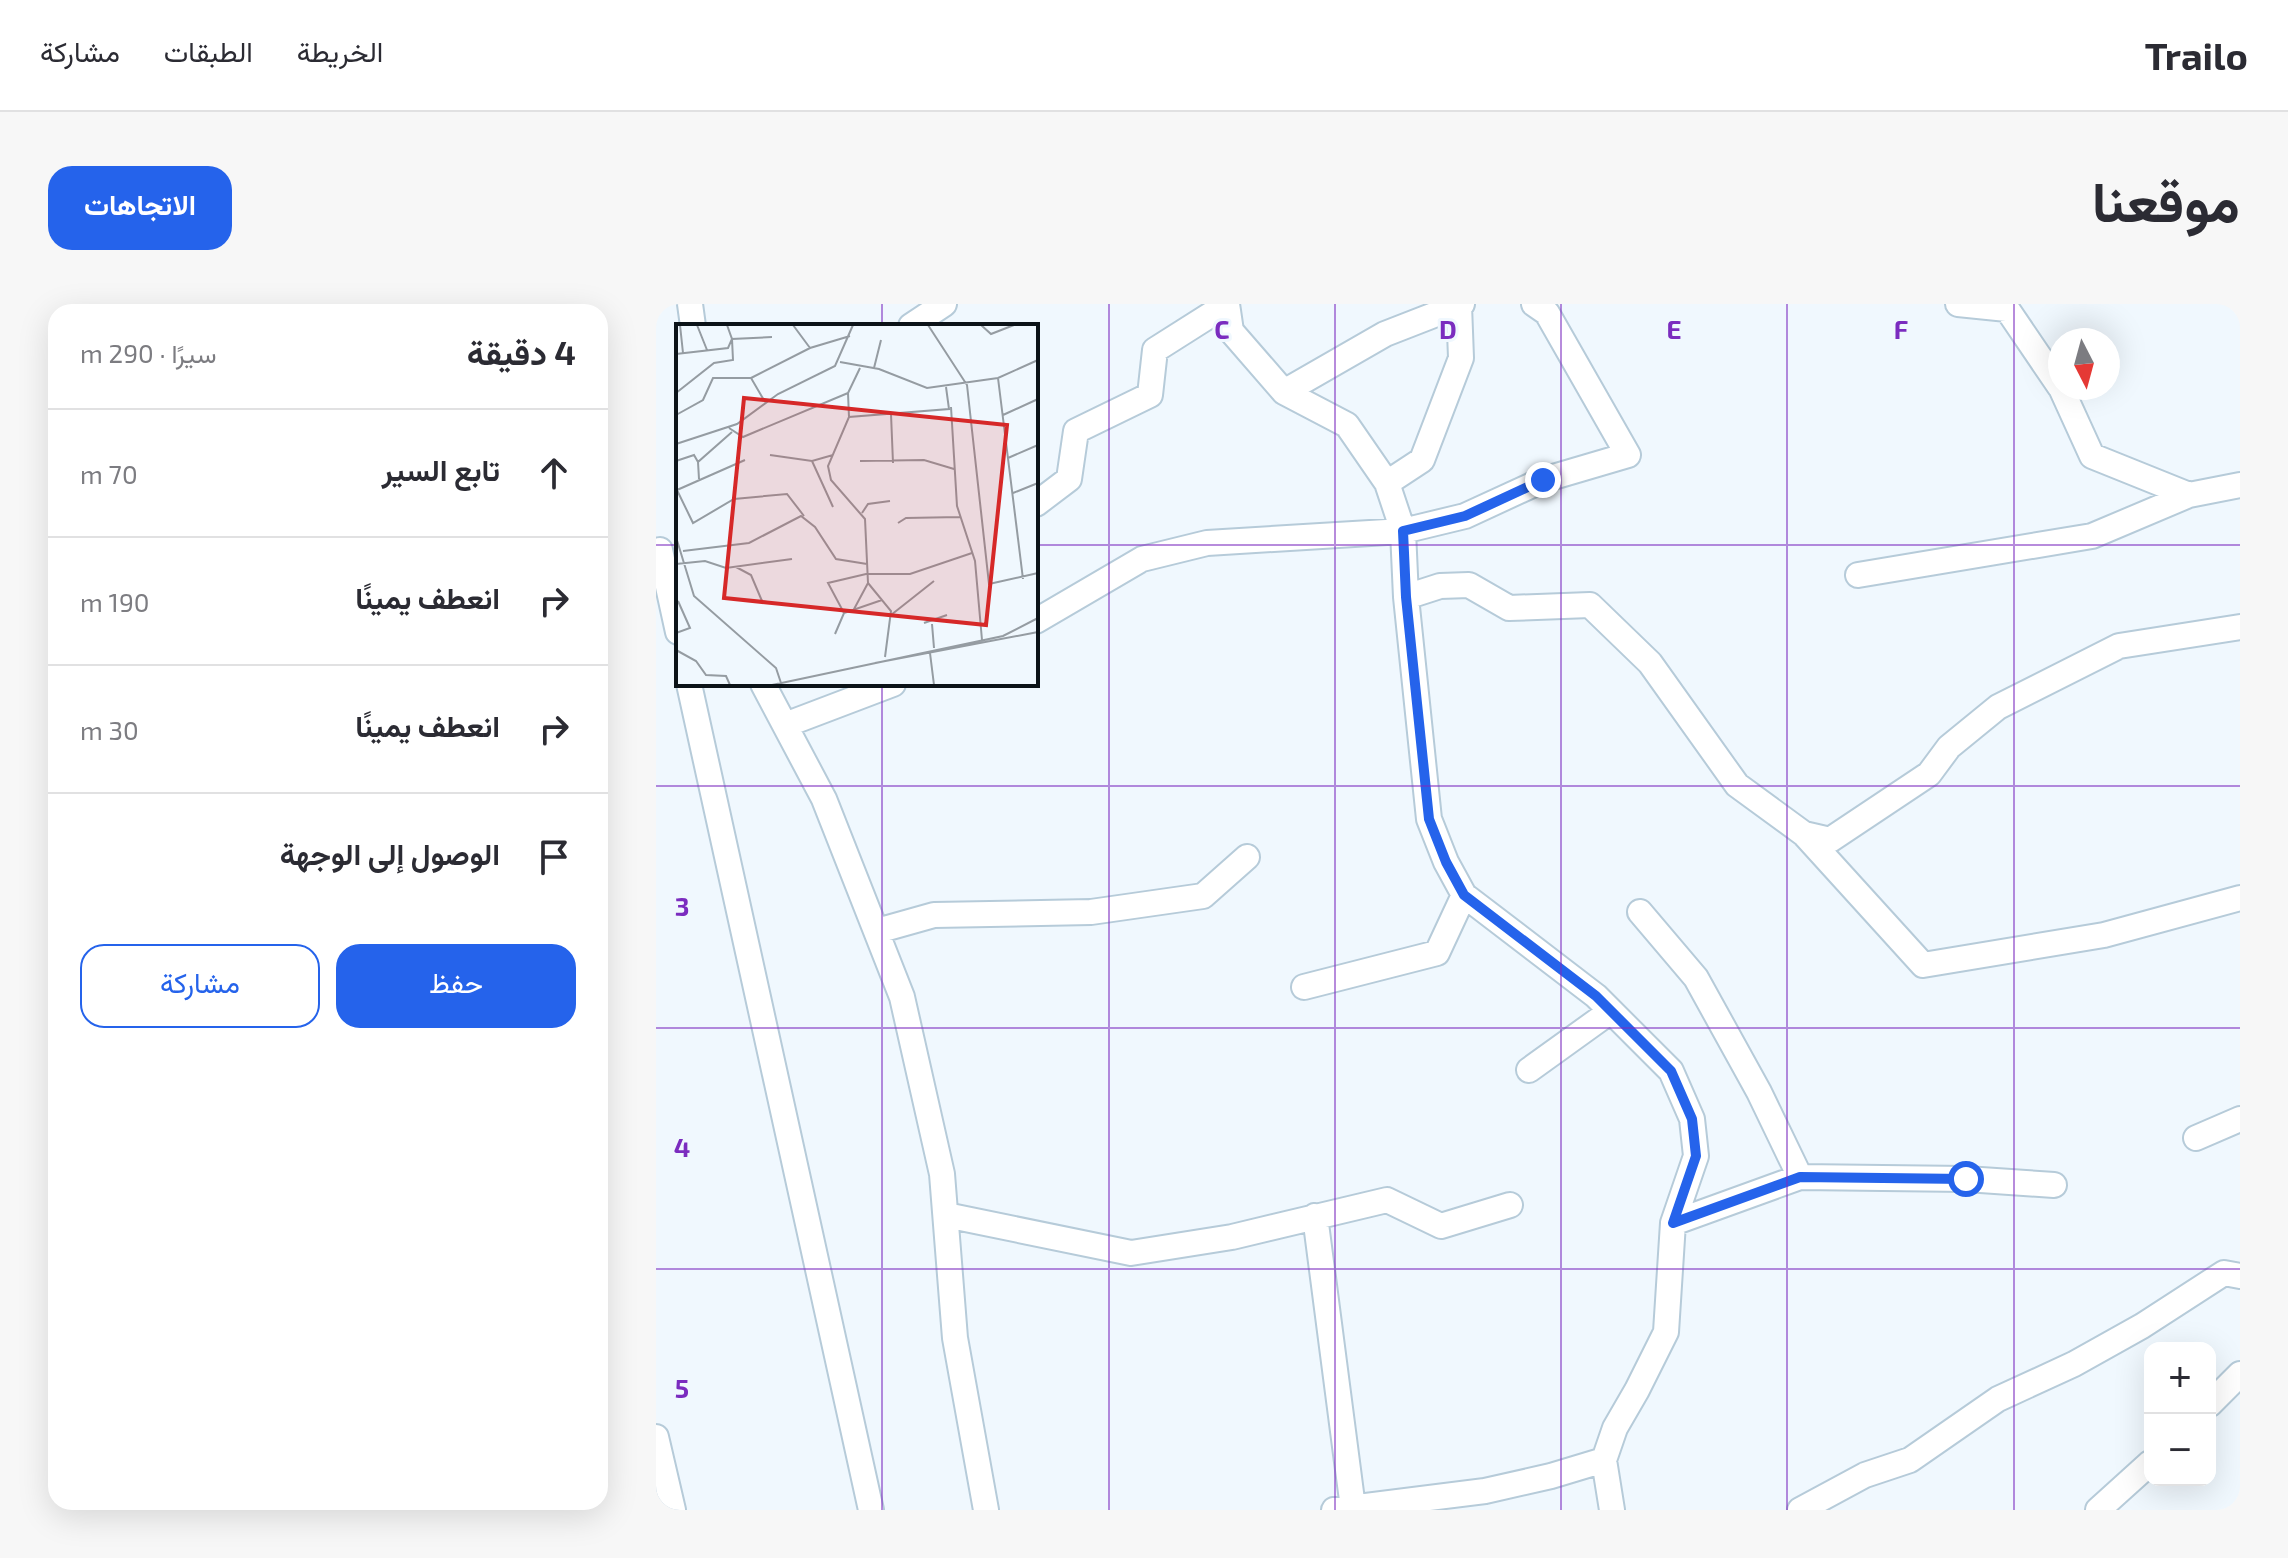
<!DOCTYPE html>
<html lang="ar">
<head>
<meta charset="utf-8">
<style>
  :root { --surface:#fff; --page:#f7f7f7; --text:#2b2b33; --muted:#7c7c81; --line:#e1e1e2; --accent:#2563eb }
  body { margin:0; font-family:"Exo 2",Vazirmatn,sans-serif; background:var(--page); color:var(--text); direction:rtl }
  .controls { position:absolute; right:24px; bottom:24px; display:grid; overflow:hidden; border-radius:16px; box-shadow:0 8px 32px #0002 }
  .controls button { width:72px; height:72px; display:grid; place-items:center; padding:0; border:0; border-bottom:2px solid var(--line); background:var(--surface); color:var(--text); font:40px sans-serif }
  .compass { position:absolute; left:1392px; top:24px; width:72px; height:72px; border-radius:50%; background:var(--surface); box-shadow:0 8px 32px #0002; rotate:174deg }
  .stop { position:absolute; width:24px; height:24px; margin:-18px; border:6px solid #2563eb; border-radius:50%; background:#fff }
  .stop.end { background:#2563eb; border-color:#fff; box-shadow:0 2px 8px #0008 }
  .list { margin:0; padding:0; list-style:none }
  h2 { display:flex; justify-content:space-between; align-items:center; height:104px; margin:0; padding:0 32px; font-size:34px }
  h2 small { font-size:26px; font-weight:400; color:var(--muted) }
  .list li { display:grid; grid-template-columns:52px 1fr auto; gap:24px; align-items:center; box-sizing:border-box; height:128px; padding:0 32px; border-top:2px solid var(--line) }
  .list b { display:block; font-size:30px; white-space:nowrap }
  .list em { font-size:26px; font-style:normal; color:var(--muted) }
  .actions { display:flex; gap:16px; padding:24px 32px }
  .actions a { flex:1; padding:18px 0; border:2px solid var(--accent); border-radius:24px; text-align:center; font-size:28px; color:var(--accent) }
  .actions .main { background:var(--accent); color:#fff }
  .icon { flex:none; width:44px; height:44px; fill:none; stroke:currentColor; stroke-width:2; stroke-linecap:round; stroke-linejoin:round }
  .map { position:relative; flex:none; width:1584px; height:1206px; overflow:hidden; direction:ltr; border-radius:24px }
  header { display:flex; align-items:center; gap:48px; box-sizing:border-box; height:112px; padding:0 40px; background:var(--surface); border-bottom:2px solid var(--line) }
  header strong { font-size:38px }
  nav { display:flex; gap:44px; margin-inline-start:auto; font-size:28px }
  .intro { display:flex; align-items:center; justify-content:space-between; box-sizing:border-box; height:192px; padding:0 48px }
  h1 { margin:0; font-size:56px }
  .button { padding:20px 36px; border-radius:24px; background:var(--accent); color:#fff; font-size:28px; font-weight:700 }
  main { display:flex; gap:48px; padding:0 48px }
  aside { flex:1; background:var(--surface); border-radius:24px; box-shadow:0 8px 32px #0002 }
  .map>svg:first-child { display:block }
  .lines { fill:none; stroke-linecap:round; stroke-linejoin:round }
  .street-casing { stroke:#b6cbd9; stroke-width:28 }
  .street { stroke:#fff; stroke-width:24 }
  .route { stroke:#2563eb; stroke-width:10 }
  .grid { fill:none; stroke:#7b2cbf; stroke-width:2; stroke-opacity:0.55 }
  .inset-road { fill:none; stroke:#959ca2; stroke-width:2 }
  .view { fill:#d62828; fill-opacity:0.15; stroke:#d62828; stroke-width:4 }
  .inset-edge { fill:none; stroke:#0c1318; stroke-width:4 }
  .grid-label { font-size:26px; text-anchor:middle; font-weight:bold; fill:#7b2cbf; stroke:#f0f8fe; stroke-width:6; stroke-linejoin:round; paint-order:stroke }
</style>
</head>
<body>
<header>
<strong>Trailo</strong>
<nav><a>الخريطة</a><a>الطبقات</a><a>مشاركة</a></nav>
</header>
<div class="intro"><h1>موقعنا</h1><a class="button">الاتجاهات</a></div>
<main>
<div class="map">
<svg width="1584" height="1206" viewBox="0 0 1584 1206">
  <rect width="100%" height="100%" fill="#f0f8fe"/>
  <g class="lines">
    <g class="street-casing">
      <path id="street" d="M34,0l3,22
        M571,0l4,27 53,61 63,33 40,58 16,48 3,66 23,222 17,43 18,33 132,101 75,75 21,48 4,37 -23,67 -7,109 -29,58 -22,38 -11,32 -53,16 -66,15 -151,19
        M1302,0l49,5 53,78
        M255,22l33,-22
        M1405,84l31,68 97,39
        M628,88l101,-58 77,-30
        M731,179l35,-23 39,-102 -2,-53
        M380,200l33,-25 7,-48 74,-36 5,-45 71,-45
        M0,247l4,-1 18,82
        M1202,271l234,-39 97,-41 51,-10
        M750,293l34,-11 29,-1 40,23 81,-3 60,58 87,122 67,49 26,6 99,-66 20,-27 49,-40 121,-61 121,-19
        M380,317l106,-62 65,-16 196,-12 62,-15 78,-36 85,-25 -81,-142 -13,-9
        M33,380l182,826
        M107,380l61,115 78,198 40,177 13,164 31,172
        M129,421l108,-41
        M1148,530l119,131 181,-30 136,-37
        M984,608l56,66 63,114 41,85
        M221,627l57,-16 157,-3 112,-16 44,-39
        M648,683l133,-34 27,-58
        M873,766l82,-59
        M1540,834l44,-19
        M290,911l185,38 101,-16 155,-37 54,26 69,-21
        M659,912l38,292
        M1017,919l127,-46 166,2 88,6
        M1554,1100l30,-30
        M0,1133l17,73
        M948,1156l8,50
        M1144,1206l65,-35 45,-15 88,-61 76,-35 68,-38 82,-53 16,3
        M1442,1206l52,-47"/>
    </g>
    <use href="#street" class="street"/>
  </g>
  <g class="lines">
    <path class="route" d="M887,176l-78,36 -62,15 3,66 23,222 17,43 18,33 132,101 75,75 21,48 4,37 -23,67 127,-46 166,2"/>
  </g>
  <path class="grid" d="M226,0v22M453,0v1206M679,0v1206M905,0v1206M1131,0v1206M1358,0v1206M0,241h22M380,241h1204M226,380v826M0,482h1584M0,724h1584M0,965h1584"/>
  <g transform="translate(20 20)">
    <rect width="362" height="362" fill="#f0f8fe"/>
    <path class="inset-road" d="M4,1l3,28M21,1l10,25M117,1l17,23M252,1l39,60 22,199 49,-11M305,1l10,9 23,-9M0,30l52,-6 4,-9 -5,-14M164,38l39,7 48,19 71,-10 40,-18M198,44l7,-28M322,54l25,201M0,69l38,-30 19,-3 -1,-21 40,-2M89,78l-14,-24 59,-30 40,-12M275,83l6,99 18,55 7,79M215,90l2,49M0,91l27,-15 10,-22h38M327,91l35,-16M173,93l-1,-24 12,-25M53,104l14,9 105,-44M0,120l61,-20 41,-30 57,-28 18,-41M94,131l42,6 21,-6M332,134l30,-13M0,137l18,-6 4,7M136,137l21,46M184,137l64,-1 30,9M23,155l-1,-17 34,-30M0,164l17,35 41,-24 53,-5 17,22M1,166l68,-30M337,169l25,-10M186,189l6,-9 22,-3M222,199l8,-5 54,-1M0,213l18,59 82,72 5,15M7,227l66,-8 52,-27 14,11 21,32 31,5M0,240l29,-3 21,7 66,-9M60,243l15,8 11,26 10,2M177,287l15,-28M168,289l-16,-30 38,-9h44l62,-21M215,291l43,-34M248,299l23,-8M256,300l2,24M0,309l14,-5 -12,-27M159,310l9,-21 38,-13M0,326l20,11 10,14 20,1 4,9M254,329l4,32M209,333l6,-46 -23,-28 -3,-64 -34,-39 -3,-14 21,-49 100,-8 -3,-22M199,339l163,-31M96,361l231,-49 35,-18"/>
    <path class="view" d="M68,74l263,27 -21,200 -262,-27z"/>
    <rect width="362" height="362" class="inset-edge"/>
  </g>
  <g class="grid-label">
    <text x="566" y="35">C</text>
    <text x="792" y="35">D</text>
    <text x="1018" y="35">E</text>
    <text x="1245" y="35">F</text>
    <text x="26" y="612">3</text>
    <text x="26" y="853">4</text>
    <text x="26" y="1094">5</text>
  </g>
</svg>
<div class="controls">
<button>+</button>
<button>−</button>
</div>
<svg class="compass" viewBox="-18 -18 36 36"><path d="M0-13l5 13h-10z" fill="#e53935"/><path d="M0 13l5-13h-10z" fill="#7c7c81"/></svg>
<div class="stop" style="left:1310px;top:875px"></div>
<div class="stop end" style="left:887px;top:176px"></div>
</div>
<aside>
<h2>4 دقيقة<small>سيرًا · 290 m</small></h2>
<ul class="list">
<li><svg class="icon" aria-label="ahead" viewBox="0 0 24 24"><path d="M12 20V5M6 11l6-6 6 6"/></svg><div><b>تابع السير</b></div><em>70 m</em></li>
<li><svg class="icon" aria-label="right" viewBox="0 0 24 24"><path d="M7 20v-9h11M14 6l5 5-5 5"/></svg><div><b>انعطف يمينًا</b></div><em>190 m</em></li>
<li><svg class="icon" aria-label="right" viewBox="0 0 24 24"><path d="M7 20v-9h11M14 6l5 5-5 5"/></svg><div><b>انعطف يمينًا</b></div><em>30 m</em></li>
<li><svg class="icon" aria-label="arrive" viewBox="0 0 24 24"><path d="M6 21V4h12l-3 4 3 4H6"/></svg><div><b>الوصول إلى الوجهة</b></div></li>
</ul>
<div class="actions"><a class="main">حفظ</a><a>مشاركة</a></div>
</aside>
</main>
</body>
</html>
